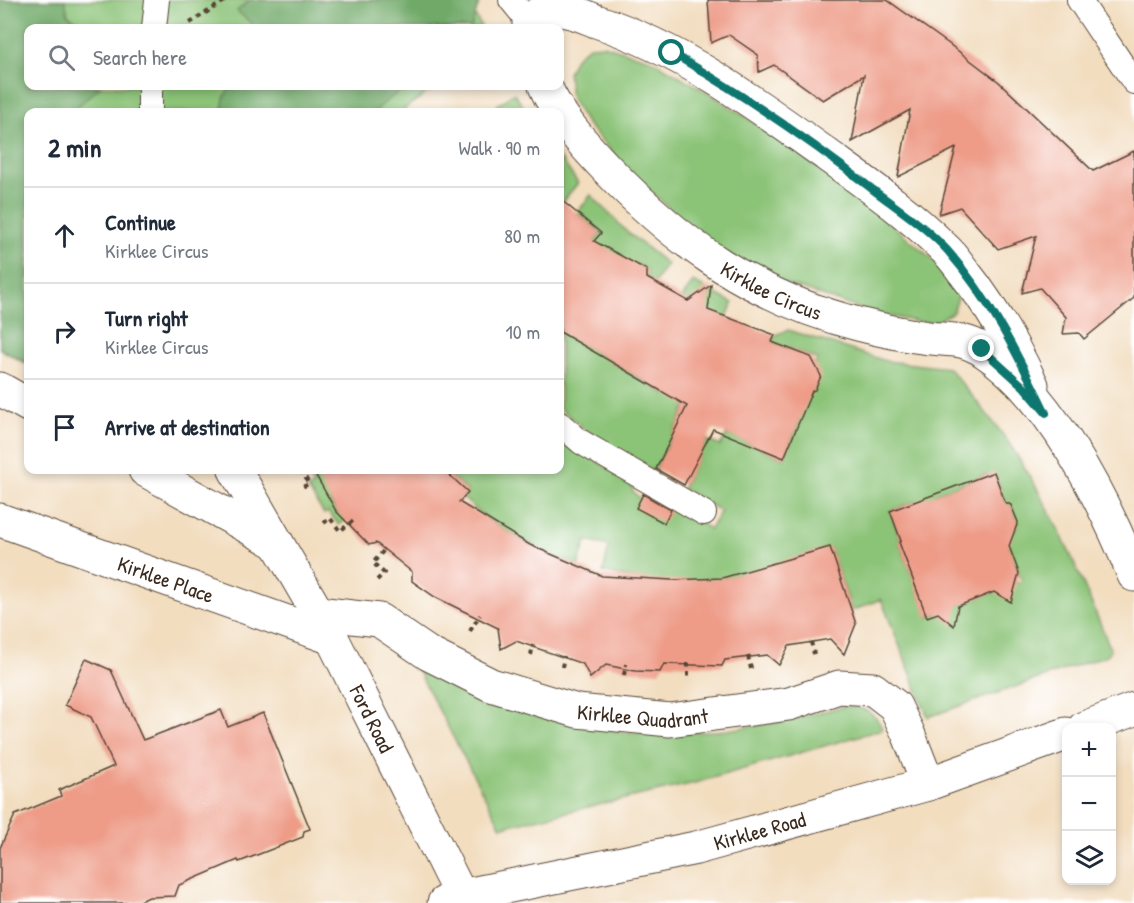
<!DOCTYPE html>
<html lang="en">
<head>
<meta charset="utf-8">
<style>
  :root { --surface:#fff; --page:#f6f6f7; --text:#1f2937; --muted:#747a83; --line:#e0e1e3 }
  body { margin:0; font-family:"Patrick Hand",sans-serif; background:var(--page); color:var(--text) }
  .controls { position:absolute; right:18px; bottom:18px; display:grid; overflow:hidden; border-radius:12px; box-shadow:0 3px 9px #0003 }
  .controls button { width:54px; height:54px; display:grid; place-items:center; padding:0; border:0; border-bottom:2px solid var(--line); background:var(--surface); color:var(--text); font:30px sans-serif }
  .stop { position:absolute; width:18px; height:18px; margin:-14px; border:4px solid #0f766e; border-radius:50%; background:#fff }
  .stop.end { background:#0f766e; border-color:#fff; box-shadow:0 2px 6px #0008 }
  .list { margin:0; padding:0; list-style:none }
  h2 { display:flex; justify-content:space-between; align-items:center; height:78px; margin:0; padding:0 24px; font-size:26px }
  h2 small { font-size:20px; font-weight:400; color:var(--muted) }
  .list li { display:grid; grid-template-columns:39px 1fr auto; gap:18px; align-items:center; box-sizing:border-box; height:96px; padding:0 24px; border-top:2px solid var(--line) }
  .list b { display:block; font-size:22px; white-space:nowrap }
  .list p { margin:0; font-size:20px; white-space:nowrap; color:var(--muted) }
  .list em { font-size:20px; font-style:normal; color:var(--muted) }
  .icon { flex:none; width:33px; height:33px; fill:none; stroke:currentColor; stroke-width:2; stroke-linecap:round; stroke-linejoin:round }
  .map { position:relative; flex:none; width:1134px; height:903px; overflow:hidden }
  .search { position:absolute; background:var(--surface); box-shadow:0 3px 9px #0003; left:24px; top:24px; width:540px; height:66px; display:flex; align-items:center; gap:15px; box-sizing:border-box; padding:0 21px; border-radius:12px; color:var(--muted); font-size:22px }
  .panel { position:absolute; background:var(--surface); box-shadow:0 3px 9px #0003; left:24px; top:108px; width:540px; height:366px; border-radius:12px }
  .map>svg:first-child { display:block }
  .green { fill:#8bc377; stroke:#63764a; stroke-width:1.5; fill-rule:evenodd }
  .forest { fill:#70a968; stroke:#566a43; stroke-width:1.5 }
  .building { fill:#ee9c88 }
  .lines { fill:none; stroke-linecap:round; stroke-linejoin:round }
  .lane-casing { stroke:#564536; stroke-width:26 }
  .street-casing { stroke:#564536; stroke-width:35 }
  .path { stroke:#564536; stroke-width:4; stroke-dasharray:4.5 4.5; stroke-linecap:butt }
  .lane { stroke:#fff; stroke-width:24 }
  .street { stroke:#fff; stroke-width:33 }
  .route { stroke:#0f766e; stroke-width:8 }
  .labels { text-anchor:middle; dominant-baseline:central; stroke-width:5; stroke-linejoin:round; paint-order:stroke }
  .street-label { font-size:21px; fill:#3b2a1e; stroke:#fff }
</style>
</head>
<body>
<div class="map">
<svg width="1134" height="903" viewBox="0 0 1134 903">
  <rect width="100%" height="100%" fill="#fff"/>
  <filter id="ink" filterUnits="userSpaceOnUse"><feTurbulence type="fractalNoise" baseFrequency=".0167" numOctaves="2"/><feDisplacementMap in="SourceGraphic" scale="12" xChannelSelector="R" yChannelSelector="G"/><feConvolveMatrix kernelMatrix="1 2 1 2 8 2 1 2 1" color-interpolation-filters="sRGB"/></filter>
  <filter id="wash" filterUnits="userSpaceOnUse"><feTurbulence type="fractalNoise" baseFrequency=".008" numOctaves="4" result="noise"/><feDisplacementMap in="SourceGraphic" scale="24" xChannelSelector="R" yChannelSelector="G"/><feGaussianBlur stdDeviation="1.35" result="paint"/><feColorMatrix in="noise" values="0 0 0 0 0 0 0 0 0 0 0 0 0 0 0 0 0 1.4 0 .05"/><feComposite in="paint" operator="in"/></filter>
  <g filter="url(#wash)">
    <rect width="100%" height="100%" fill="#f2ddbf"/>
    <path class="green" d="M0,0h480l-5,15 7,13h-454v58h409l-33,23 2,3h-378v253l-28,-16z
      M603,45l47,14 40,23 55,34 126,91 66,56 16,20 5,15 -5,14 -17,10h-17l-46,-9 -104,-35 -54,-31 -76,-65 -53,-59 -15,-24 -3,-26 7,-15 14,-12z
      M514,93l13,19h-28l-4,-5z
      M560,158l18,25 -15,18 -3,-2z
      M591,195l36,37 40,32 -12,18 -8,-3v-9l-10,-6 -8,4 -8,-4 -45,77 91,54 21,-93 -6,-4 11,-16 40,21 -55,121 -24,48 -64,-39 -30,-24v-126l41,-50 -24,-20z
      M788,330l98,31 63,7c21,26 45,52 63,80 41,61 69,129 97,197l1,6 -3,4 -179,62 -47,-118 -29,12 -22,-63c-35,9 -72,23 -107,30 -34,6 -86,3 -120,-6l6,-26 -23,-5 -8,25c-44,-19 -80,-35 -115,-68l5,-7 -24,-21h116v-32l71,44 2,10 8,7 15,-1 54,31 11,-18 -39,-22 25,-49 13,6 7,-12 57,24 13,-31 20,-68 -45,-17 3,-7zM987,474l9,3 9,25 6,3 7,17 -2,7 -12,4 18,48 -94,36 -29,-75 2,-1 -11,-30 26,-10 11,30 20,-7 -12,-30z
      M305,470h15l13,24 -3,8 7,11 9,-1 4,5 -11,8 -11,-13 -4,2 -16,-25 6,-4z
      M416,667h9l46,25 39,16 32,10 81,14 48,2 56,-4 53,-8 65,-16 12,1 11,4 9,8 6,10 -188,54 -194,44z"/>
    <path class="forest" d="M0,0h65l3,15 23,13h-63v58h73l-30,26h-43v251l-28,-14z
      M250,0h230l-9,28h-218l-1,-4 -15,-13z
      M241,86h165l-33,26h-151l2,-14 5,-9z"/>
    <g id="blocks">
      <path class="building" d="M708,0h179l62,44 50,38 94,89 41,-20v147l-50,41 -5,-6 -16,1 3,-17 -26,-29 -18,5 14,-57 -38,13 -38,-42 -21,7 17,-66 -58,29 12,-67 -58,32 12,-67 -41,25 -49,-35 -15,7 -1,-17 -29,-20 -18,8z
        M560,199l41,34 -7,8 53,29v8l41,23 23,-16 -3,25 67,25 -3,7 39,15 10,19 -6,14 -3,1 -28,67 -71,-29 -29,56 -28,-16 31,-63 -127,-74z
        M313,470h131l24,22 -9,10 71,43 72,31 70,4 50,-2 108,-31 26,77 -12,30 -14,-15 -41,7 -10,19 -12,-10 -42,5 -3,6 -58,-2 -4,8 -25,-1 -29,-6 -16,13 -7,-14 -67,-23 -15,8 -3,-21 -63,-31 -23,-16v-9l-36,-29 -7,2 -33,-34z
        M994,472l11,30 6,3 7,17 -9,24 10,27 -8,29 -17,-10 -36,14 -4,20 -16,-13 -11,4 -28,-75 2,-1 -11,-30z
        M643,494l28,16 -7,13 -28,-15z
        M86,659l25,11 32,70 78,-30 7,17 35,-14 47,116 -6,2 -1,6 -64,25 -1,-2 -59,25 -4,11 -26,1 -13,6h-136v-55l15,-33 46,-19 -2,-6 55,-24 -23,-49 -26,-12z"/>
    </g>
  </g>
  <g filter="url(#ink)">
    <use href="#blocks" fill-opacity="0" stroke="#564536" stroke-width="1.5"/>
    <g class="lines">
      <g class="lane-casing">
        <path id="lane" d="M511,0l18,22
          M1079,0l55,82
          M154,28l3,-28
          M150,112v-26
          M560,424l21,18 123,71"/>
      </g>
      <g class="street-casing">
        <g id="street">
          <path d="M529,28v-6c8,-8 17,-13 28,-12 14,0 27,6 39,11 85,28 159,82 231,134 40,29 82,58 117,93 8,7 14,16 20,24 28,35 49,73 68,113"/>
          <path id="s1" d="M545,86c13,30 39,59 62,83 73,76 147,128 251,155 23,6 47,11 71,14 19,2 35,0 52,11 69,44 123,152 153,226"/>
          <path d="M0,389l28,16"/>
          <path d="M145,470l132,73"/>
          <path id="s2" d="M235,470l97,168 129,258 2,7"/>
          <path id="s3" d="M0,520l332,118"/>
          <path id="s4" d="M317,613l62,7 50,34 62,31 86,26 93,9 119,-16 50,-17 34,2 22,17 13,27 20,51"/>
          <path d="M1084,728l50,-19"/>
          <path id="s5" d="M444,903l17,-7 235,-48 232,-64 138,-50"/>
        </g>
      </g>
      <path class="path" d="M190,23l36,-23
        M301,470l8,14 -7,3
        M324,523l6,-5 10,13 14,-11
        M377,580l7,-7 -11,-10 11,-13
        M470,631l10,-16
        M811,642l3,12
        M531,655l2,-10
        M748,656l3,13
        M688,663v16
        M562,667l2,-11
        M624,675l2,-11"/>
      <use href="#lane" class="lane"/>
      <use href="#street" class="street"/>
    </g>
  </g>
  <g class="lines" filter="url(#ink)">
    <path class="route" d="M672,53c71,42 139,88 204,139 24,18 51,36 71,58 43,49 71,105 99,163l-23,-27 -41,-37"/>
  </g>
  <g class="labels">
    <g class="street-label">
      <text stroke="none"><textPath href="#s1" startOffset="310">Kirklee Circus</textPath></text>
      <text stroke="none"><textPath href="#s3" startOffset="176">Kirklee Place</textPath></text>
      <text stroke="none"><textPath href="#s4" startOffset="348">Kirklee Quadrant</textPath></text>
      <text stroke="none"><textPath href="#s2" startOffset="284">Ford Road</textPath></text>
      <text stroke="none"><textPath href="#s5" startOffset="324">Kirklee Road</textPath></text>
    </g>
  </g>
</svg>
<div class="controls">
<button>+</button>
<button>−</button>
<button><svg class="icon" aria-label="layers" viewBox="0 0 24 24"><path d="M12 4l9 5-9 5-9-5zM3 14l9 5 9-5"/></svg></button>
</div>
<div class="stop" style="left:672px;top:53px"></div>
<div class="stop end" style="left:982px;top:349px"></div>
<div class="search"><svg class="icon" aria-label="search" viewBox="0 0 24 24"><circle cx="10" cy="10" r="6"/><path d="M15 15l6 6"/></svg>Search here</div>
<section class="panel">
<h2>2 min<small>Walk · 90 m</small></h2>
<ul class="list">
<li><svg class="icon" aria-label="ahead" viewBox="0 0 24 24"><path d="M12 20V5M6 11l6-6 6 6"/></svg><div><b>Continue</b><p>Kirklee Circus</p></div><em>80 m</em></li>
<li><svg class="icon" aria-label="right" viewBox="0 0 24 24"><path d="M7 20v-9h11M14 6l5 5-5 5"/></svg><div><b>Turn right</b><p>Kirklee Circus</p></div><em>10 m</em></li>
<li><svg class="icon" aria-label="arrive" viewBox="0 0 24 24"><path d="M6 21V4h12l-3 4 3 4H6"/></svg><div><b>Arrive at destination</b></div></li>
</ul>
</section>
</div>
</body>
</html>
